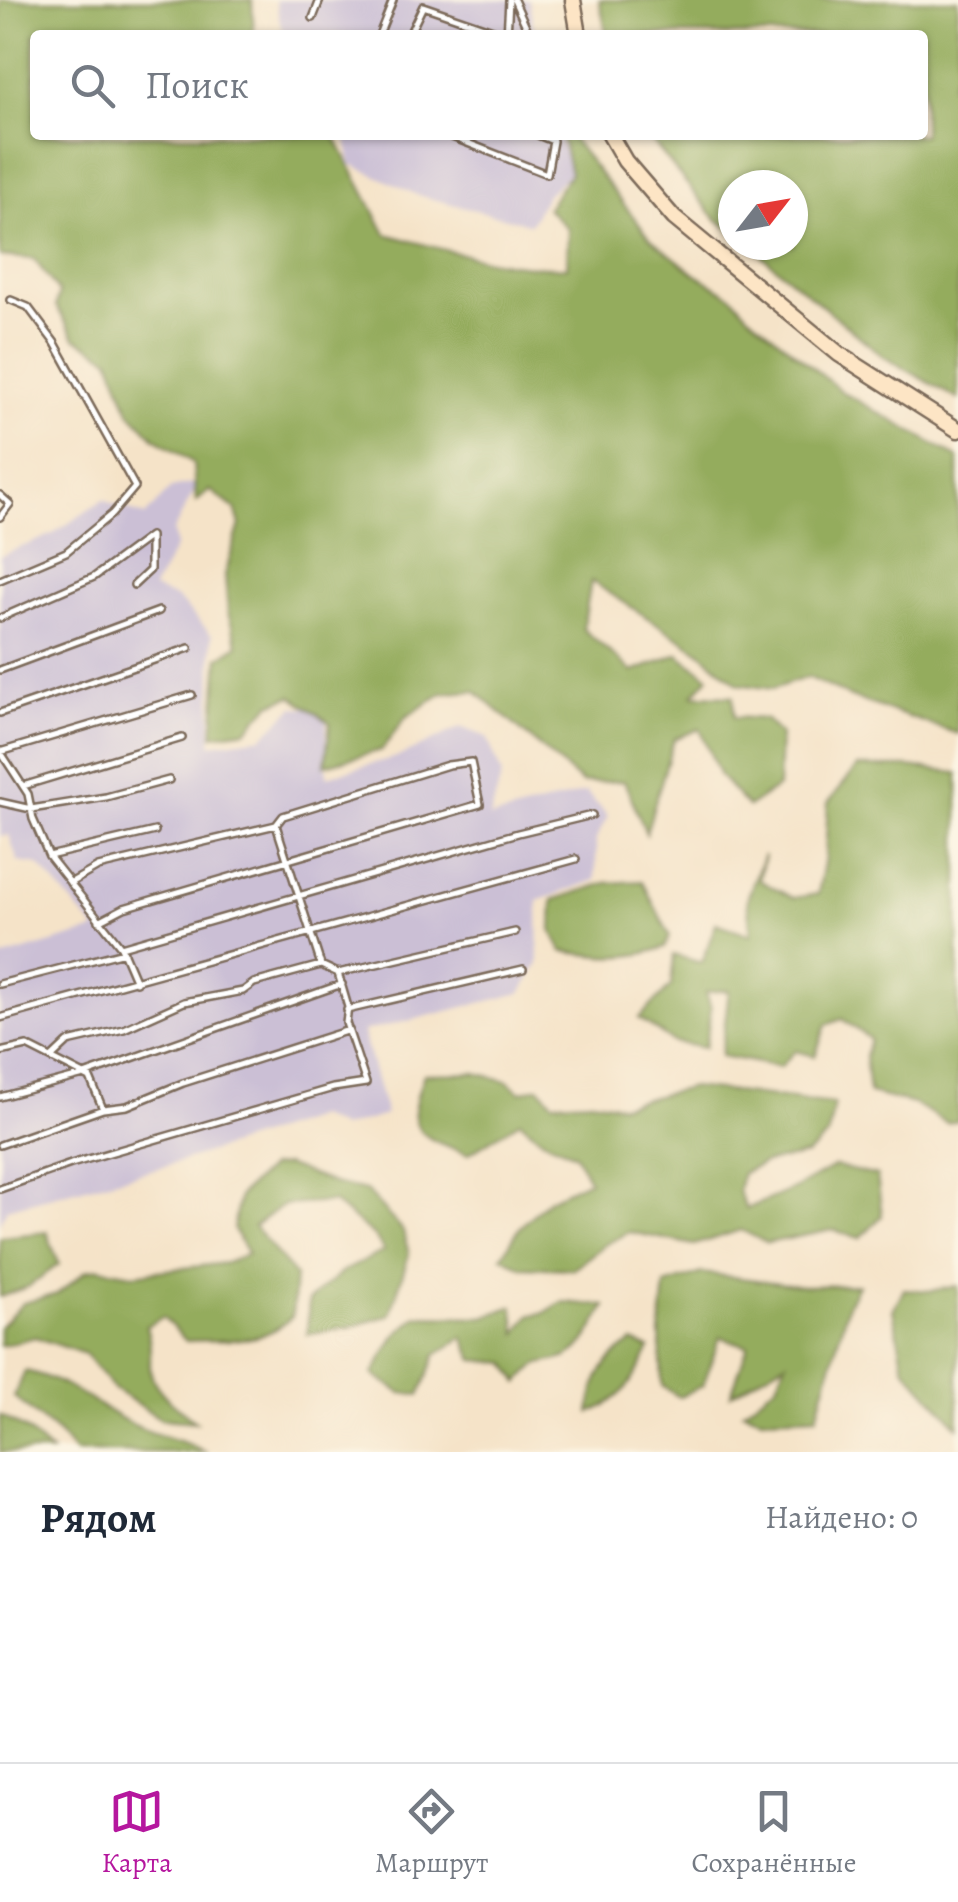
<!DOCTYPE html>
<html lang="ru">
<head>
<meta charset="utf-8">
<style>
  :root { --surface:#fff; --page:#f2f2f3; --text:#1f2937; --muted:#747a83; --line:#e0e1e3; --accent:#b5179e }
  body { margin:0; font-family:Alegreya,serif; background:var(--page); color:var(--text) }
  .compass { position:absolute; left:718px; top:170px; width:90px; height:90px; border-radius:50%; background:var(--surface); box-shadow:0 2px 8px #0004; rotate:59deg }
  .list { margin:0; padding:0; list-style:none }
  h2 { display:flex; justify-content:space-between; align-items:center; height:130px; margin:0; padding:0 40px; font-size:42px }
  h2 small { font-size:32px; font-weight:400; color:var(--muted) }
  .icon { flex:none; width:55px; height:55px; fill:none; stroke:currentColor; stroke-width:2; stroke-linecap:round; stroke-linejoin:round }
  .map { position:relative; flex:none; width:958px; height:1452px; overflow:hidden }
  .search { position:absolute; background:var(--surface); box-shadow:0 2px 8px #0004; left:30px; right:30px; top:30px; height:110px; display:flex; align-items:center; gap:25px; box-sizing:border-box; padding:0 35px; border-radius:10px; color:var(--muted); font-size:38px }
  .sheet { height:310px; background:var(--surface) }
  nav { display:flex; justify-content:space-around; align-items:center; box-sizing:border-box; height:140px; border-top:2px solid var(--line); background:var(--surface); font-size:28px; color:var(--muted) }
  nav a { display:grid; justify-items:center; gap:5px }
  nav .on { color:var(--accent) }
  .map>svg:first-child { display:block }
  .industrial { fill:#cbbfd5 }
  .forest { fill:#94ac5d; stroke:#686b3e; stroke-width:2.5 }
  .lines { fill:none; stroke-linecap:round; stroke-linejoin:round }
  .service-casing { stroke:#7c6b5a; stroke-width:10 }
  .secondary-casing { stroke:#7c6b5a; stroke-width:19 }
  .service { stroke:#fff; stroke-width:5 }
  .secondary { stroke:#fde5c5; stroke-width:14 }
</style>
</head>
<body>
<div class="map">
<svg width="958" height="1452" viewBox="0 0 958 1452">
  <rect width="100%" height="100%" fill="#fcf5e5"/>
  <filter id="ink" filterUnits="userSpaceOnUse"><feTurbulence type="fractalNoise" baseFrequency=".01" numOctaves="2"/><feDisplacementMap in="SourceGraphic" scale="20" xChannelSelector="R" yChannelSelector="G"/><feConvolveMatrix kernelMatrix="1 2 1 2 8 2 1 2 1" color-interpolation-filters="sRGB"/></filter>
  <filter id="wash" filterUnits="userSpaceOnUse"><feTurbulence type="fractalNoise" baseFrequency=".0048" numOctaves="4" result="noise"/><feDisplacementMap in="SourceGraphic" scale="40" xChannelSelector="R" yChannelSelector="G"/><feGaussianBlur stdDeviation="2.25" result="paint"/><feColorMatrix in="noise" values="0 0 0 0 0 0 0 0 0 0 0 0 0 0 0 0 0 1.4 0 .05"/><feComposite in="paint" operator="in"/></filter>
  <g filter="url(#wash)">
    <rect width="100%" height="100%" fill="#f5e3c8"/>
    <path class="industrial" d="M275,0h254l6,35h-252z
      M345,135h213l12,38 -23,21 -17,30 -113,-29 -66,-31z
      M199,482l-26,49 3,15 -23,43 24,9 35,37 -1,109 51,-7 32,-30 15,1 17,10 1,58 73,-20 61,-29 26,10 15,37 -12,44 96,-26 22,24 -12,23v41l-58,21 1,63 -18,29 -158,39 23,83 -45,13 -23,-11 -148,48 -163,43 -7,17v-267l96,-28 -57,-65 -21,-3 -9,-27 -9,1v-280l53,-22 50,-34 42,16 26,-28z"/>
    <path class="forest" d="M0,0h252l2,35h-219v100h299l52,99c60,16 119,35 181,33l1,-38 -21,-21 23,-35 -9,-38h8l82,104 44,35 38,23 15,17 93,77 117,67v276l-107,-37 -43,-20 -35,12 -35,-5 -39,-33 -108,-70 -8,48 50,43 45,-18 31,23 -16,18 40,1 1,21 31,2 15,15 -2,53 -30,20 -28,-31 -20,-47 -26,10 -28,94 -22,-52 -42,2 -107,-92 -32,2 -37,24 -24,33 -57,15 5,-42 -38,-27 -22,8 -23,26 -34,5 6,-77 19,-13 -10,-32 -3,-38 15,-51 -5,-15 -25,-19 -14,12 -3,-39 -39,-26 -25,-26 -19,-53 -35,-20 -19,-32 3,-14 -25,-33 -34,-3z
      M599,0h359v68l-7,17 7,6v308l-74,-42 -135,-112h44v-60h-60v47l-19,-15 -67,-82h276v-100h-316z
      M857,767h52l49,6v348l-11,2 -33,-19 -45,-11 -4,-37 5,-17 -28,-20 -16,6 -11,31 -20,-5 -15,16 -59,-11 8,-66 -23,2 5,16 -6,40 -32,-6 -34,-24 32,-32 3,-31 28,8 14,-40 35,12 -4,-36 17,-44 -5,25 34,18 25,-4 7,-37 3,-54z
      M642,881l28,55 -5,11c-36,14 -66,10 -103,4l-10,-20 1,-31 53,-17z
      M476,1073l31,8 14,11 18,-5 14,15 39,-2 29,5 71,-18 142,17 -6,31 -21,20 -43,8 -22,10 -4,18 8,18 50,-21 39,-22 42,10 5,40 -22,22 -27,-8 -66,13 -26,-13 -47,15 -64,-13 -24,12 -33,25 -52,-2 -19,-11 18,-29 29,-28 40,-19 -14,-26 -33,-15 -22,-18 -52,33c-51,-19 -65,-22 -44,-80z
      M285,1165l48,18 33,8 37,40 6,23 -19,61 -40,12 -43,7 2,-34 33,-28 42,-21 -9,-14 -42,-35 -50,3 -29,21 41,50 -3,41c-30,29 -67,22 -106,24l-23,-24 -17,9c5,17 4,23 4,40 0,24 30,42 46,56l-35,-3 -47,-30 -29,-35 -50,-17 -35,9v-19l23,-24 34,-9 29,-23 13,-3 34,6 93,-11 22,-9 -15,-25 6,-33 31,-29z
      M47,1232l12,32 -31,23 -28,10v-60z
      M702,1273l101,13 55,-1 -10,19 -31,112 -56,2 -18,-7 34,-27 9,-22 -55,32 17,-48 -28,-9 -17,48 -24,12 -17,-11 -2,-53 5,-48z
      M958,1286v141l-54,-60 -11,-57 11,-21 27,2z
      M562,1302l44,4c-9,15 -21,43 -39,51 -26,10 -26,-1 -48,26l-12,-20 -33,-3 -11,-23 -27,18 -16,40 -19,-2 -28,-19 22,-38 22,-20 67,1 29,-11 4,27 13,-18 14,-2z
      M633,1342l17,7c-18,33 -25,49 -60,64 3,-35 14,-53 43,-71z
      M25,1371c41,8 75,38 113,56 22,11 46,12 67,25h-131l-15,-18 -45,-37z
      M0,1415l25,14 26,23h-51z"/>
  </g>
  <g filter="url(#ink)">
    <g class="lines">
      <g class="service-casing">
        <path id="service" d="M514,0l16,35
          M313,18l7,-18
          M379,35l14,-35
          M409,35l14,-29 84,29 2,-35
          M447,135l100,39 6,-33
          M538,135l15,6 -1,-6
          M0,495l10,9 -10,13
          M0,580l66,-28 46,-38 23,-27 -80,-144 -27,-36 -17,-7
          M0,618l94,-41 56,-41v34l-16,15
          M0,670l159,-59
          M0,713l189,-65
          M0,751l28,43 5,25 16,37 106,-25
          M0,752l192,-57
          M23,786l159,-48
          M0,802l31,7 75,-12 63,-17
          M276,825l45,140
          M49,856l72,91 15,35
          M70,883l28,-16 178,-42 7,-9 165,-51 23,-3 9,42 -356,104 -25,13
          M121,947l397,-114 74,-18
          M0,984l124,-32
          M347,1010l176,-41
          M0,1018l576,-159
          M0,1052l27,-6 63,32 13,31
          M51,1058l17,-16 56,-13 60,-27 59,-11 11,-8 67,-18 17,8 177,-41
          M0,1097l84,-22 258,-91
          M0,1145l103,-36 24,-3 56,-23 166,-53
          M0,1189l71,-25 262,-76 33,-5 -20,-60 2,-16 -10,-34"/>
      </g>
      <g class="secondary-casing">
        <path id="secondary" d="M573,0l6,35
          M610,135l15,26 49,57 165,136 119,76"/>
      </g>
      <use href="#service" class="service"/>
      <use href="#secondary" class="secondary"/>
    </g>
  </g>
</svg>
<svg class="compass" viewBox="-18 -18 36 36"><path d="M0-13l5 13h-10z" fill="#e53935"/><path d="M0 13l5-13h-10z" fill="#747a83"/></svg>
<div class="search"><svg class="icon" aria-label="search" viewBox="0 0 24 24"><circle cx="10" cy="10" r="6"/><path d="M15 15l6 6"/></svg>Поиск</div>
</div>
<section class="sheet">
<h2>Рядом<small>Найдено: 0</small></h2>
<ul class="list">
</ul>
</section>
<nav>
<a class="on"><svg class="icon" aria-label="map" viewBox="0 0 24 24"><path d="M3 6l6-2 6 2 6-2v14l-6 2-6-2-6 2zM9 4v14M15 6v14"/></svg>Карта</a>
<a><svg class="icon" aria-label="directions" viewBox="0 0 24 24"><path d="M12 3l9 9-9 9-9-9zM9 14v-3h6M13 9l2 2-2 2"/></svg>Маршрут</a>
<a><svg class="icon" aria-label="saved" viewBox="0 0 24 24"><path d="M7 4h10v16l-5-4-5 4z"/></svg>Сохранённые</a>
</nav>
</body>
</html>
